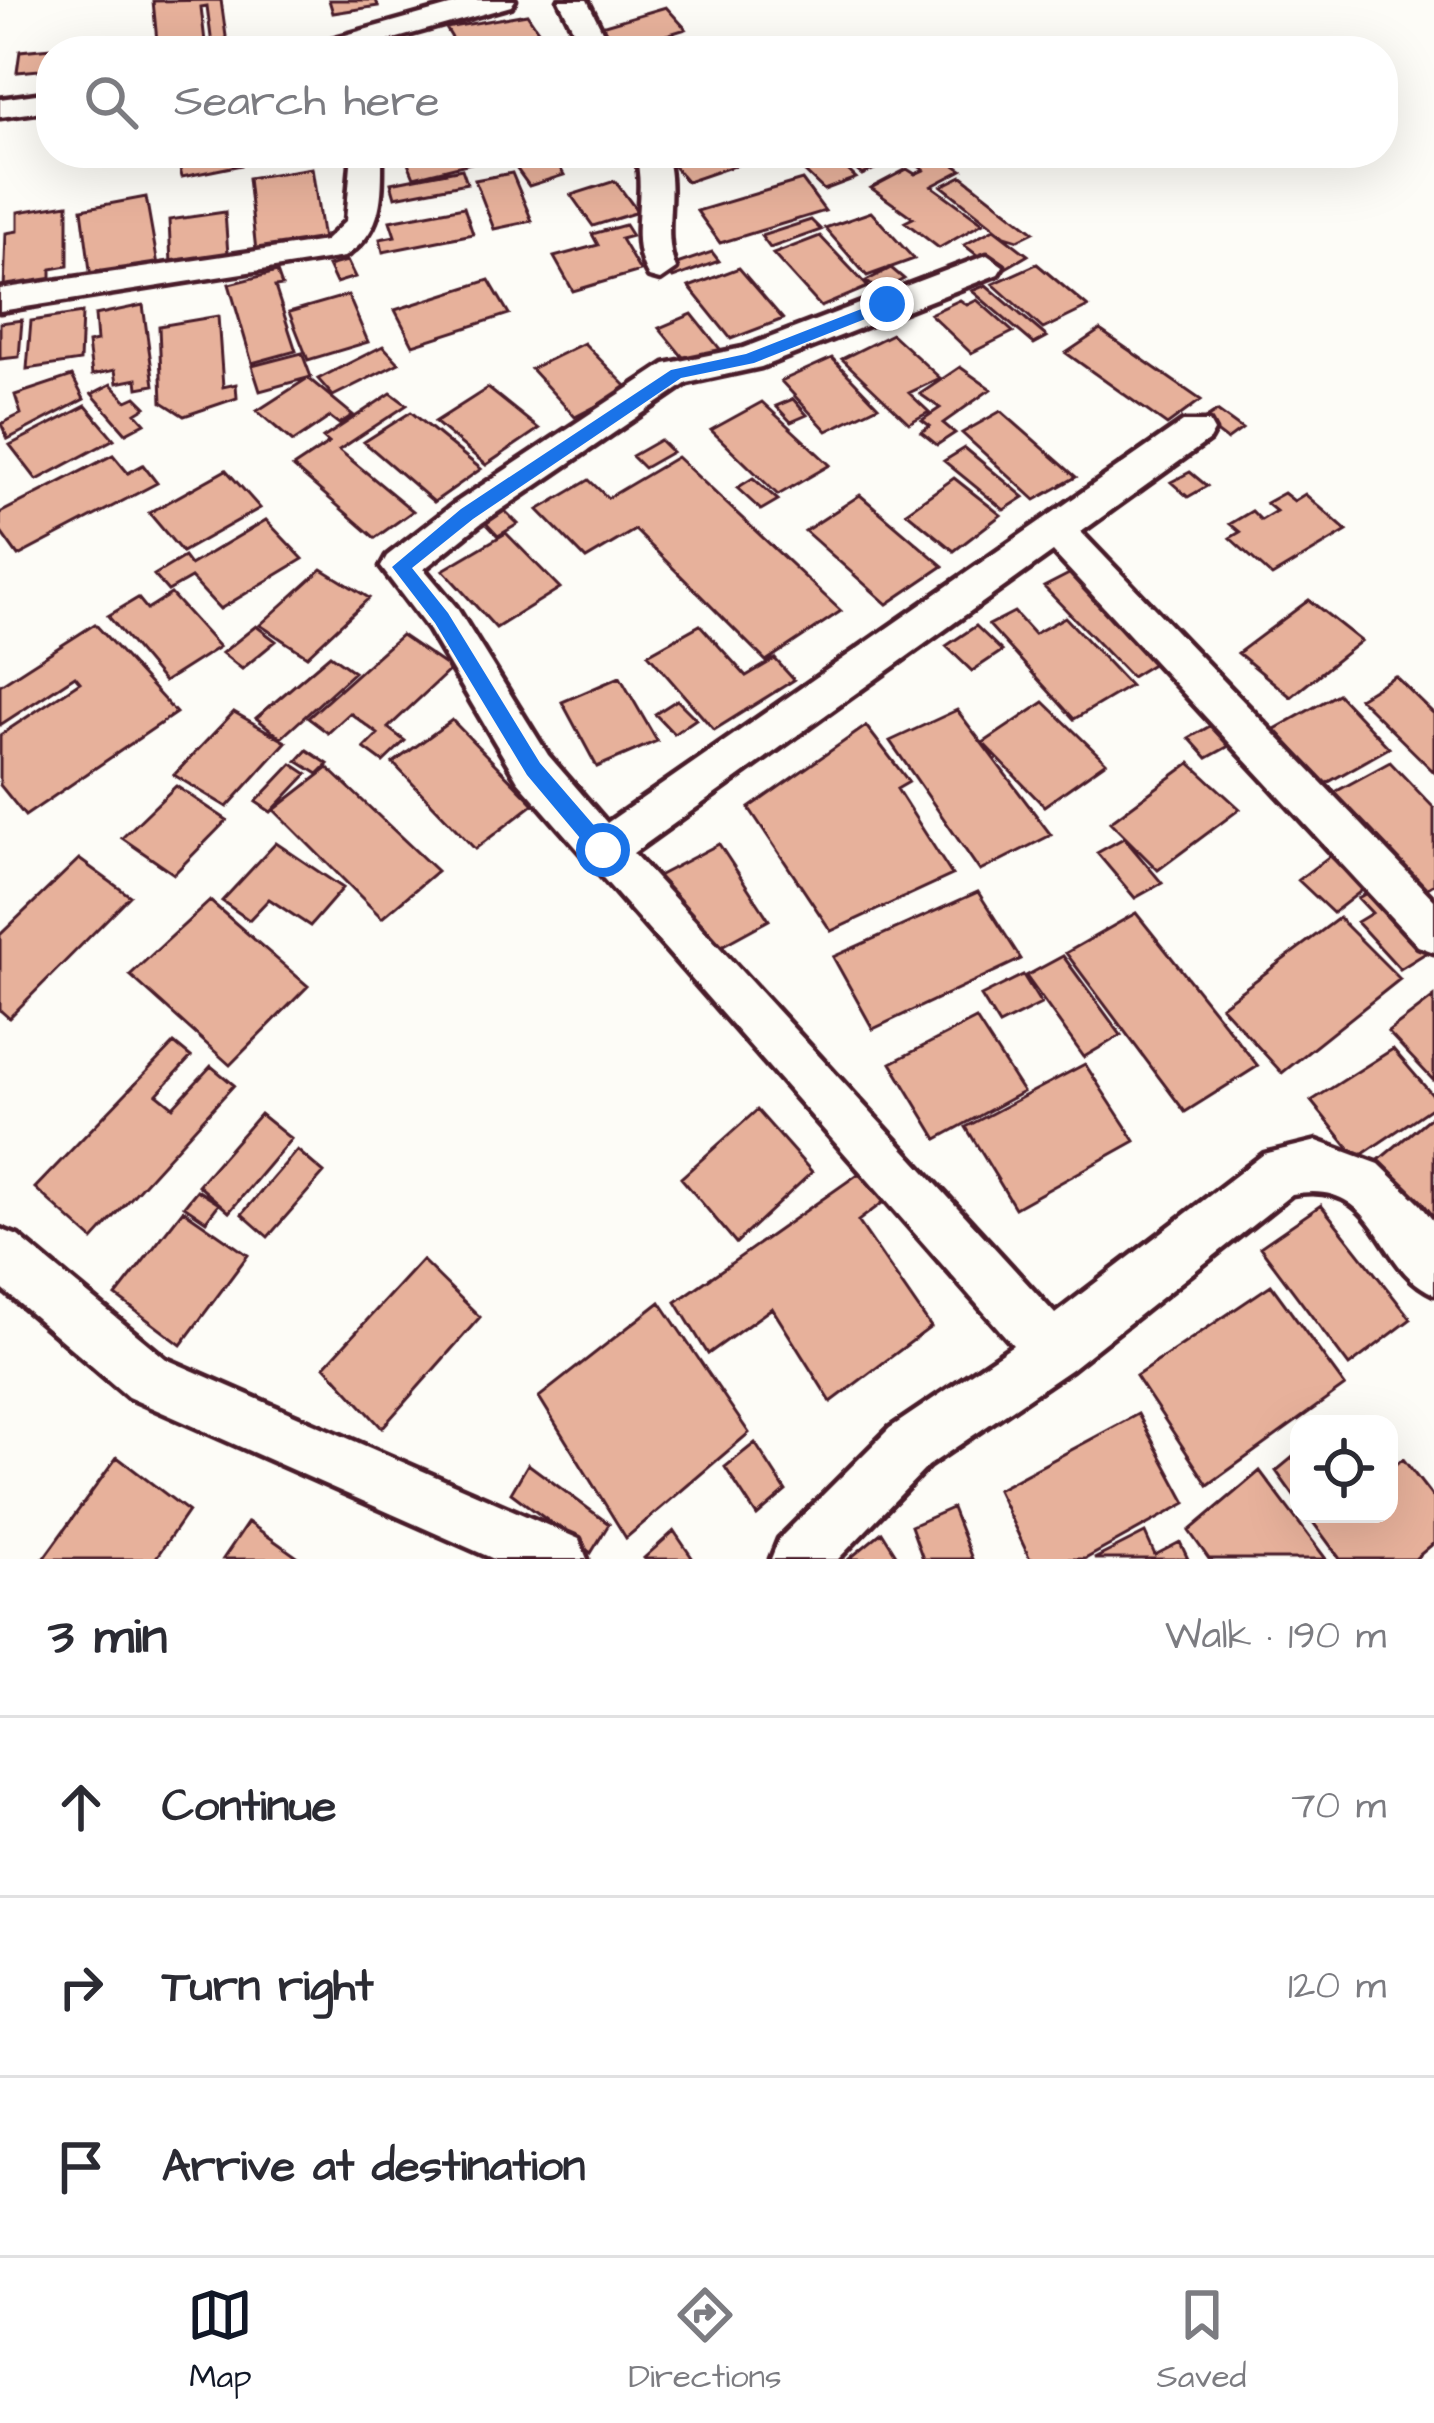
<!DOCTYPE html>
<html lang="en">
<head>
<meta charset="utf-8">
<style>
  :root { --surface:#fff; --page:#f7f7f7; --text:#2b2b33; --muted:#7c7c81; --line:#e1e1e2; --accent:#111827 }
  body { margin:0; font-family:"Architects Daughter",sans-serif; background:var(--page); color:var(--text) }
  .controls { position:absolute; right:36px; bottom:36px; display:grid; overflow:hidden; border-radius:24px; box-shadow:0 12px 48px #0002 }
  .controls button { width:108px; height:108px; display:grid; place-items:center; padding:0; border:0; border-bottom:3px solid var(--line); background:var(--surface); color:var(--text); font:60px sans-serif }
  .stop { position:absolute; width:36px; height:36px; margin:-27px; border:9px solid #1a73e8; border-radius:50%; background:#fff }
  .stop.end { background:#1a73e8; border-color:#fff; box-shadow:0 3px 12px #0008 }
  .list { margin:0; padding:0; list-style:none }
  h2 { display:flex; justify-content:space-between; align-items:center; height:156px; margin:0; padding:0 48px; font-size:51px }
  h2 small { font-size:39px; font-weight:400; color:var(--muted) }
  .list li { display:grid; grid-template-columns:78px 1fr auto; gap:36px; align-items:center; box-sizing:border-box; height:180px; padding:0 48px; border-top:3px solid var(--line) }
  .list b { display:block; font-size:45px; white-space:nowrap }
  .list em { font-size:39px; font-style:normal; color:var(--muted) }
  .icon { flex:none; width:66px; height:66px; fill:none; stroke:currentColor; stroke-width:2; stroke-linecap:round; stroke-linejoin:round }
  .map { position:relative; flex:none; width:1434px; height:1559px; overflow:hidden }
  .search { position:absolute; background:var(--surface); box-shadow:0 12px 48px #0002; left:36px; right:36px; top:36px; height:132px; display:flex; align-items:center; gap:30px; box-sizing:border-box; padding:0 42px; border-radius:48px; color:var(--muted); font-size:45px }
  .sheet { height:696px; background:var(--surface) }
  nav { display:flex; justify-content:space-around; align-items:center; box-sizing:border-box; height:168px; border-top:3px solid var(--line); background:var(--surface); font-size:33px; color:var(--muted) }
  nav a { display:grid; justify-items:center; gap:6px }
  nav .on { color:var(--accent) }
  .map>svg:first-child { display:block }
  .building { fill:#e7b19b; stroke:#4a1f2b; stroke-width:3 }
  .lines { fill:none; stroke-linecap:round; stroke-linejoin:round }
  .street-casing { stroke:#4a1f2b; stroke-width:9 }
  .street { fill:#fdfcf7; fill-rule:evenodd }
  .route { fill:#1a73e8 }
</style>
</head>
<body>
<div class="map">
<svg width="1434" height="1559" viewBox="0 0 1434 1559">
  <rect width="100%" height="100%" fill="#fdfcf7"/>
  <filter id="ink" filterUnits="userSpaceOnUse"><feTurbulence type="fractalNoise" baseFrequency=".00833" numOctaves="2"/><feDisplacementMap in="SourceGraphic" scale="24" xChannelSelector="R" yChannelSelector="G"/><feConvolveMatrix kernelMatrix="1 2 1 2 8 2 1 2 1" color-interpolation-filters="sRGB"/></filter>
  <g filter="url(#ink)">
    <path class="building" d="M221,0l7,51h-38l22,-6 -5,-39 -6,1 4,35 -47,9 -5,-50z
      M329,0h47l2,6 -45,7z
      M666,7l20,22 -65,20 -20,-23z
      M527,14l13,19 -72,18h-8l-14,-23z
      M62,47l-11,4v18l-34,3 3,-21z
      M176,153h62l3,12 -59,12z
      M404,153h75l4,7 -69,17z
      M606,153l-46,15 4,7 -35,11 -23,-32z
      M663,153h85l6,6 -67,23z
      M883,153l9,8 -30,14 -25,-21z
      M922,153h15l25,17 -30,16 51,37 -44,25 -34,-26 8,-4 -42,-30 36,-19 8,5 9,-4 -14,-10z
      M832,155l24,23 -32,12 -24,-23z
      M312,168l11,72 -67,11 -8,-73z
      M462,169l5,14 -72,14 -4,-14z
      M512,173l20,48 -38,8 -19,-49z
      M962,176l72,56 -16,8 -13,-4 -63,-50z
      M802,180l23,31 -105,32 -23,-32z
      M615,181l23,31 -45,14 -22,-31z
      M146,197l12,68 -67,13 -9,-69z
      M68,204v62l-17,3v15l-47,7 2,-58 12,-2v-19z
      M464,207l9,27 -90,18 -3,-13 15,-3 -5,-15z
      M225,212l3,43 -57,9 -2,-44z
      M871,212l43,47 -47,17 -42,-48z
      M811,220l10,10 -51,18 -9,-12z
      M625,225l7,11 -11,3 19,32 -67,20 -19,-34 44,-12 -6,-11z
      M994,229l34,26 -29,17 -35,-27z
      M820,236l48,51 -47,20 -48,-53z
      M712,252l7,9 -46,17 -8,-10z
      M347,261l8,16 -19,6 -8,-17z
      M1037,264l51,43 -45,22 -50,-45z
      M739,268l44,51 -52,20 -42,-52z
      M891,268l13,11 -25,13 -13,-11z
      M277,272l5,14 -7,1 21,64 -44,12 -23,-79z
      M489,280l20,34 -96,31 -18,-35z
      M986,285l61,52 -13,7 -62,-53z
      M348,295l20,47 -60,18 -19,-48z
      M960,300l7,5 10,-5 36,32 -42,21 -41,-39z
      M143,305l11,80 -16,3 -1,-9 -20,4 -2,-13 -23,5 -4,-32 9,-2 -2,-26z
      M82,313l-2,48 -53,8 4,-48z
      M692,314l32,40 -33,13 -32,-39z
      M218,316l5,71 13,-3 1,14 -53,18 -22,-14 -3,-76z
      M22,320l-3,37 -19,2v-36z
      M1100,330l101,70 -34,25 -101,-72z
      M892,334l48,44 -31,15 20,19 -20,11 -67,-64z
      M584,343l45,46 -54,28 -44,-48z
      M383,346l16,17 -66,33 -15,-17z
      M302,353l9,24 -51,14 -8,-25z
      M832,358l46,48 -51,25 -46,-50z
      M960,367l31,22 -48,34 12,10 -18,12 -16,-13 9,-6 -8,-6 18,-12 -20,-14z
      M72,376l12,23 -76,40 -7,-15 20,-10 -6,-19z
      M308,378l45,37 -14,9 -9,-7 -37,25 -36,-31z
      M111,384l16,17 9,-4 10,10 -10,6 9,10 -19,10 -34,-39z
      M488,388l51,41 -53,36 -51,-43z
      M391,393l16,12 -68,45 74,61 -38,27 -82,-71 36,-24 -6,-5z
      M793,399l14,16 -16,7 -15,-16z
      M762,402l68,63 -52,30 -67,-65z
      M86,406l28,33 -77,41 -27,-35z
      M1001,411l75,66 -41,23 -73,-67z
      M1217,411l25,18 -15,11 -25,-19z
      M411,412l70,57 -47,33 -70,-60z
      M660,440l12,12 -28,16 -12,-12z
      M965,448l59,49 -20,13 -60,-49z
      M113,455l15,18 15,-8 14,18 -139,73 -18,-25v-18z
      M677,457l164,154 -75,50 -131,-131 -49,29 -48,-49 51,-30 19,18z
      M226,470l34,38 -78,44 -33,-39z
      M1190,472l17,14 -19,11 -17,-15z
      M753,478l25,22 -17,10 -24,-22z
      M954,478l47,37 -47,36 -48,-39z
      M1284,493l10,8 11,-7 42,37 -75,45 -42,-38 10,-6 -10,-8 22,-13 9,9 15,-9 -10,-8z
      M860,495l83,71 -56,38 -82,-73z
      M502,508l16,16 -20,12 -15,-16z
      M266,520l37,39 -83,50 -29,-31 -23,13 -14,-16 30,-18 6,8z
      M506,533l54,55 -64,40 -53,-58z
      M322,569l47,29 -62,58 -47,-31z
      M1071,573l85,89 -25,15 -87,-90z
      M171,594l48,53 -55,35 -56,-66 30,-18 9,11z
      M1309,600l52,41 -70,56 -53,-44z
      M1014,612l20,22 31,-17 65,69 -56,33 -85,-94z
      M95,624l81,89 -151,103 -25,-31v-50l80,-53 -5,-6 -75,49v-40z
      M700,625l46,51 29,-17 19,21 -80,50 -66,-76z
      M256,626l20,15 -34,28 -20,-16z
      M976,626l26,25 -30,20 -26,-25z
      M401,635l50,34 -63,59 17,13 -22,21 -19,-14 14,-14 -28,-21 -22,20 -20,-15z
      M330,655l24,17 -73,66 -25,-20z
      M1395,676l39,38v58l-75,-74z
      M620,677l37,64 -60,26 -35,-65z
      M1338,694l51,54 -64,36 -50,-55z
      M677,700l19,19 -22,15 -19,-20z
      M1044,702l62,60 -62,44 -61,-63z
      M957,710l94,125 -71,36 -90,-130z
      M234,712l52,30 -59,65 -53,-32z
      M452,720l82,84 -59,45 -82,-86z
      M1219,721l19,20 -31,17 -18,-20z
      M866,726l43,56 -12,7 55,86 -121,56 -82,-123z
      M307,750l21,14 -10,10 -21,-13z
      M1390,762l44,46v76l-19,12 -89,-99z
      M1190,763l50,46 -82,61 -48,-48z
      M292,764l15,10 -36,38 -15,-10z
      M328,768l109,103 -55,47 -108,-108z
      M176,786l51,34 -53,54 -52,-36z
      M1124,838l38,45 -27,15 -38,-45z
      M276,843l67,45 -33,38 -41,-27 -20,21 -27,-19z
      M719,844l50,76 -64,35 -49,-78z
      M1330,856l35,32 -32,25 -35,-33z
      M79,859l51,37 -121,122 -9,-8v-75z
      M1372,890l57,61 -29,18 -43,-47 15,-9 -14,-15z
      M978,892l43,67 -148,70 -40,-72z
      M210,901l98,85 -78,79 -100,-90z
      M1136,913l122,153 -73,46 -119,-159z
      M1339,918l61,61 -118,94 -61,-67z
      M1063,956l58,79 -37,22 -58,-81z
      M1023,975l18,29 -42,21 -18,-29z
      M1434,997v84l-46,-49z
      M976,1019l47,73 -86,47 -46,-76z
      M174,1043l17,14 -34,37 16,13 38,-41 23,19 -141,155 -58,-52z
      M1393,1049l41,48v9l-77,52 -46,-57z
      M1085,1064l50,77 -120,67 -49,-81z
      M757,1110l55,62 -76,71 -55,-65z
      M260,1114l31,25 -62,73 -31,-27z
      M1434,1114v127l-66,-72z
      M297,1150l27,23 -56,64 -26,-23z
      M868,1167l21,31 -31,23 73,106 -100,75 -59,-94 -64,46 -32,-52z
      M197,1190l22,14 -13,17 -22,-15z
      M1321,1205l90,114 -62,47 -89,-119z
      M183,1210l65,45 -67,90 -65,-49z
      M422,1260l58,57 -98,111 -57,-62z
      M1271,1285l74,101 -137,99 -72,-109z
      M660,1302l89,131 -123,105 -87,-141z
      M1138,1414l48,89 -101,56h-55l-33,-69z
      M755,1443l31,48 -29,25 -32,-49z
      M1299,1452v51l-23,-32z
      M117,1457l71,54 -33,48h-112z
      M1403,1459l31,40v44l-19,16h-75l-33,-45h82v-46z
      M528,1464l81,60 -18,29 -80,-60z
      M1260,1471l66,88h-117l-20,-28z
      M952,1508l20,51h-49l-12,-33z
      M248,1522l52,37h-77z
      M674,1531l19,28h-48l-1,-1z
      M882,1532l17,27h-50z
      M1145,1533l10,22 25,-13 8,17h-94z"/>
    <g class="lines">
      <g class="street-casing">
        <path id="street" d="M471,0h44l-4,6 -160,45h-45l4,-6z
          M559,0h28l25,51h-28z
          M51,92v18l-51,7v-18z
          M352,153h30c0,43 2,79 -38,104l-344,54v-22l325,-48 21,-20z
          M635,153h30c14,39 -5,78 11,116l-16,11 -11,-3c-24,-40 0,-82 -14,-124z
          M987,255l16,11 -5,8 -237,93 -74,16 -207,141 -56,45 32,38 92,148 59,68 576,-401h26l5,9 -5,9 -128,92 353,368v52l-16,-6 -365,-394 -420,301 422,461 209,-160 53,-13 62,23 41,40 14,18v72c-59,-25 -54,-117 -142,-100l-221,175 -143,97 -90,93h-67l8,-20 111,-111 123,-83 -495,-564 -90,-152 -47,-62 6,-11 67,-52 211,-140 78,-16z
          M0,1229l18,7 148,123 413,180 8,20h-93l-366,-162 -128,-110z"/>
      </g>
      <use href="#street" class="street"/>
    </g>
  </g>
  <path class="route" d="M887,299l6,9 -139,55 -73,15 -208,141 -61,49 36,45 92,150 70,81v13h-14l-69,-82 -92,-152 -43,-56 69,-58 210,-139 75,-16z"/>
</svg>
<div class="controls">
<button><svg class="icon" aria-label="locate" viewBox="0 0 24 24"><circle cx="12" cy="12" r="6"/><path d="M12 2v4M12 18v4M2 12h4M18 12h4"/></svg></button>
</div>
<div class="stop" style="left:603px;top:850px"></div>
<div class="stop end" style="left:887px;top:304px"></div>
<div class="search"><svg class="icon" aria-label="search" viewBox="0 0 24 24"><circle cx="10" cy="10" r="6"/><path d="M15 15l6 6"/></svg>Search here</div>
</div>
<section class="sheet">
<h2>3 min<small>Walk · 190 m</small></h2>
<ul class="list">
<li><svg class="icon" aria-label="ahead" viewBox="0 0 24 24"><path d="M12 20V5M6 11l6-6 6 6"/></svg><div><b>Continue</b></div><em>70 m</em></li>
<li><svg class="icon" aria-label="right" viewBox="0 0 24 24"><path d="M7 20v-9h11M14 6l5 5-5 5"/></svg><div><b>Turn right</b></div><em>120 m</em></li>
<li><svg class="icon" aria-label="arrive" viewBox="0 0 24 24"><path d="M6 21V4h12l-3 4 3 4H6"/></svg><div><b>Arrive at destination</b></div></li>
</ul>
</section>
<nav>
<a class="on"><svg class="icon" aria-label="map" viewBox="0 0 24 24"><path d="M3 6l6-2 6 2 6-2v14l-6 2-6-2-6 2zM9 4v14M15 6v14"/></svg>Map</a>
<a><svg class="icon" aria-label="directions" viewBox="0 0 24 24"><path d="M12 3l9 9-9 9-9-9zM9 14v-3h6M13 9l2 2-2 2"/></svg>Directions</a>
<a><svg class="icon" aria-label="saved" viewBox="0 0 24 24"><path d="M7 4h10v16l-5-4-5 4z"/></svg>Saved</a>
</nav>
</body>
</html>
